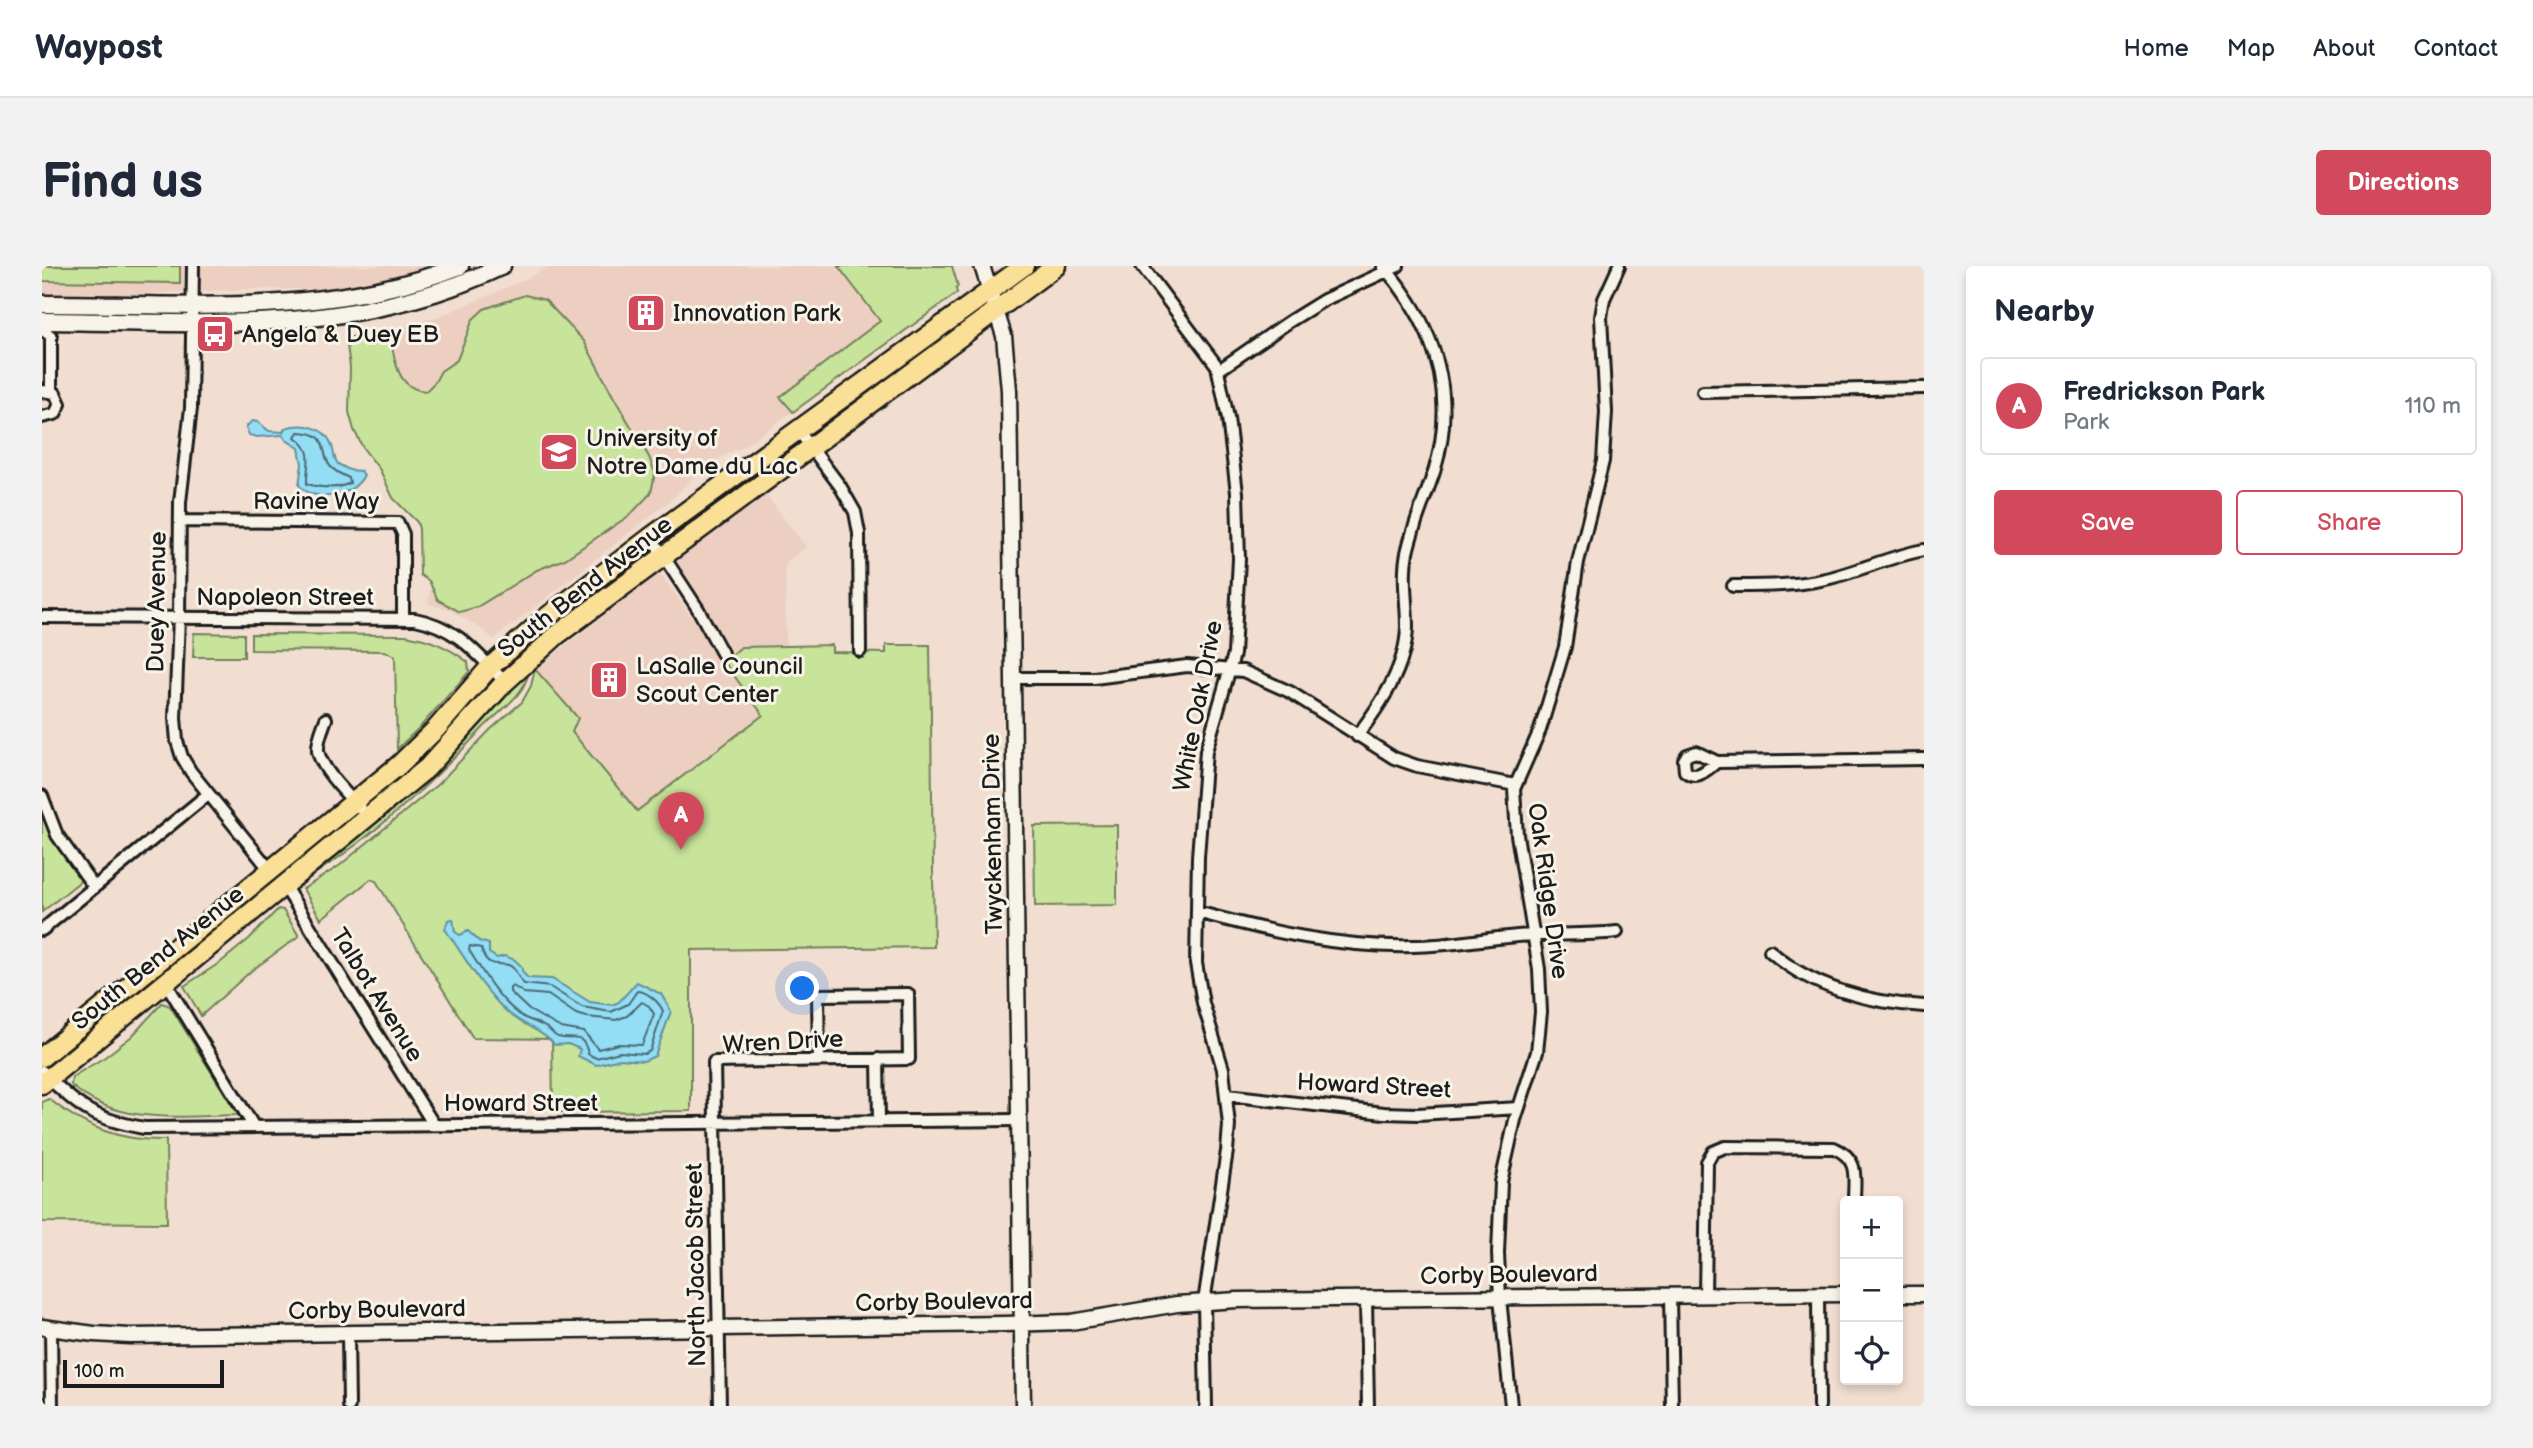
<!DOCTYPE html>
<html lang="en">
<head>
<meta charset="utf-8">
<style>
  :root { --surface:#fff; --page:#f2f2f3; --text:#1f2937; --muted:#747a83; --line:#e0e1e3; --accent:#d1495b }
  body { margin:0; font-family:"Balsamiq Sans",sans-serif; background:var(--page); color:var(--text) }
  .controls { position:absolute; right:21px; bottom:21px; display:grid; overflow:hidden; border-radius:7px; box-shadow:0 4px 10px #0003 }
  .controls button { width:63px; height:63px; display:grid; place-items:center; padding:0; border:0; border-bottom:2px solid var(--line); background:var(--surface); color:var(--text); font:35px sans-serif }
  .scale { position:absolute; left:21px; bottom:18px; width:161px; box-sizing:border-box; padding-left:7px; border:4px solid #1c1c1c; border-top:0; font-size:19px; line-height:24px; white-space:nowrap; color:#1c1c1c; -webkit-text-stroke:5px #f7f3e8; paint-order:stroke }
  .you { position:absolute; left:761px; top:723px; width:24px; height:24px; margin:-18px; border:5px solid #fff; border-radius:50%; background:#1a73e8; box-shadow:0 0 0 10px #1a73e833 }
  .badge { display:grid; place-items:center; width:46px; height:46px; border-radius:50%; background:var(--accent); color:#fff; font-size:23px; font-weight:700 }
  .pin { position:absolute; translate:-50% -58px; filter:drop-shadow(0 2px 4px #0008) }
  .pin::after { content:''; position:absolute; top:37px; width:24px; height:21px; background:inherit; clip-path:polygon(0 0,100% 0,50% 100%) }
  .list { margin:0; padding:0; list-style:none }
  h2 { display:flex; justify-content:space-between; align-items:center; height:91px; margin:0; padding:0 28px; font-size:30px }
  h2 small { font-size:23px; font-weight:400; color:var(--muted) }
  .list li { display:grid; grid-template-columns:46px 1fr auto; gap:21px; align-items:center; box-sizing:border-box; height:98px; margin:0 14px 14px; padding:0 14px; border:2px solid var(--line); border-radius:7px }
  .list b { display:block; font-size:26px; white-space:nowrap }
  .list p { margin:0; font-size:23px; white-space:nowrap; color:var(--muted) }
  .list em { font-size:23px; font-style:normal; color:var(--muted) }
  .actions { display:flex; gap:14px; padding:21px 28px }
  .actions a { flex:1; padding:16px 0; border:2px solid var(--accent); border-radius:7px; text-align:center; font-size:24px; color:var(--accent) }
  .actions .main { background:var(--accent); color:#fff }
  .icon { flex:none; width:38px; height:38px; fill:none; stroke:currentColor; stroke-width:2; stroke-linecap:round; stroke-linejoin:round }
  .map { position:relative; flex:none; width:1882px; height:1140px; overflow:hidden; border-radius:7px }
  header { display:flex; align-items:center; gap:42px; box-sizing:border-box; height:98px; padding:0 35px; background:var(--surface); border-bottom:2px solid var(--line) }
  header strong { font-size:33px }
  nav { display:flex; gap:38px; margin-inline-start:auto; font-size:24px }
  .intro { display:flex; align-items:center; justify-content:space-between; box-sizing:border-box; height:168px; padding:0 42px }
  h1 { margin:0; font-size:49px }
  .button { padding:18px 32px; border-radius:7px; background:var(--accent); color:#fff; font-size:24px; font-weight:700 }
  main { display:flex; gap:42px; padding:0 42px }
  aside { flex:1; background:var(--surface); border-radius:7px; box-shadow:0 4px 10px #0003 }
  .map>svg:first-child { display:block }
  .built { fill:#eccfc0 }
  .green { fill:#c8e39a; stroke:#72805b; stroke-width:2 }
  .water { fill:#93ddf5; stroke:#63909e; stroke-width:2 }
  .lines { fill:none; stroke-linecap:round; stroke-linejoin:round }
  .shore { stroke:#4c6973; stroke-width:2 }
  .minor-casing { stroke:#1c1c1c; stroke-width:16 }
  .tertiary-casing { stroke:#1c1c1c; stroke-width:19 }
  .secondary-casing { stroke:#1c1c1c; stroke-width:21 }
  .primary-casing { stroke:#1c1c1c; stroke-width:23 }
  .minor { stroke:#f7f3e8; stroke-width:10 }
  .tertiary { stroke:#f7f3e8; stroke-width:14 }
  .secondary { stroke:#f7f3e8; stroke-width:16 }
  .primary { stroke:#fadf96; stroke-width:18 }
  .labels { text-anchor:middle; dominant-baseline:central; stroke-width:6; stroke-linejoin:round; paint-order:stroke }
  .poi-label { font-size:24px; fill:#1c1c1c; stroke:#f7f3e8; text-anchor:start }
  .street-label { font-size:24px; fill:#1c1c1c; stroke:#f7f3e8 }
</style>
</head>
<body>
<header>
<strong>Waypost</strong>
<nav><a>Home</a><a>Map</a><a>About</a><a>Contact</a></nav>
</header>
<div class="intro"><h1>Find us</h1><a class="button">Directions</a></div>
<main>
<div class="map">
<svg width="1882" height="1140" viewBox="0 0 1882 1140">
  <rect width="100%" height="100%" fill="#f1ded0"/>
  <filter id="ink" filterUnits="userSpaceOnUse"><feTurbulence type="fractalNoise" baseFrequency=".0143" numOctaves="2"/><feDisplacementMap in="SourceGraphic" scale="14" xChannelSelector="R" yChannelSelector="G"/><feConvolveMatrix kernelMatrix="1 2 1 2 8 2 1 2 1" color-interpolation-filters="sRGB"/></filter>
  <g filter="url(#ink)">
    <path class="built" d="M0,0h388l-48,15 -48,8h-81l-117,5h-94z
      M508,0h402l6,20 -2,3 1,4 -211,152 -21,10 -29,20 -25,25 -177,139 -14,-11 -32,-19 -20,-5 5,-31 2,-35 -77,-169 1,-34 51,-10 32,-10 76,-32z
      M724,229l40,52 -18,14 -3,6 1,79 -45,1 -8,7 -56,-93 1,-4z
      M614,309h4l7,8 96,132 -126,96 -65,-79 6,-14 -43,-49z"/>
    <path class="green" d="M0,0h138v17l-138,-2z
      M796,0h114l6,20 -2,3 1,4 -164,119 -13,-15 100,-76z
      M483,29l20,5 39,41 29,55 36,61 6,16 -4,20 -21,22 -65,44 -28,11 -60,37 -17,5 -22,-12 -9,-19 -9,-6 -1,-46 -2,-7 -24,-24 -13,-28 -17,-22 -9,-18 -5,-18 1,-45 -4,-29 43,-7c6,24 5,58 37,60l9,-9 6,-11 16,-11 16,-41 11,-10z
      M152,367l50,1v23h-51z
      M209,368l154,1c25,4 43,12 63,27l1,10 -48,54 -24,23 -2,-93 -10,-5 -134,-1z
      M790,379v7l54,1v-8h44l4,302 -243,3v161l-138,1 -1,-73 -79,-1 -97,-157 -5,-2 -50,40 -18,-30 36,-23 99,-82 53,-55 31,-27 9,-16 4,-17 43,49 -6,14 65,79 126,-96 -39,-53 17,-15z
      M487,405c-5,26 -28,38 -46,57 -54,58 -115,114 -183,155z
      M0,544l41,69 -41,33z
      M1075,559v80l-82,1 -1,-80z
      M236,643l5,1 16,26 -48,35 -50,45 -17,-30 37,-24 28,-23z
      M120,737l8,3 68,109c-55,1 -122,11 -167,-30l1,-8 33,-20 27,-21z
      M7,833c36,29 71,42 117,41l1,83 -125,-1v-120z"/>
    <path class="water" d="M210,155l6,1 11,9 14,1 2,-4c16,-5 38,-3 46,15 3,7 2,14 7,21l11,6 12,1 3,4c-11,23 -51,28 -65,10l3,-21 -3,-16 -13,-8 -3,-5 -26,2 -8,-2 -3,-8z
      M411,653l2,13 5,3 8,-4 11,10 10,3v9l8,5 8,-2 10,4 6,6 2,7 5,5 24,1 38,23 22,3 7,-3 18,-20 24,12 10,17 -16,45 -11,5 -24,-2 -24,6 -18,-9 2,-7 -12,-5 -13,1c-14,-16 -35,-20 -50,-35 -24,-23 -41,-54 -60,-81l3,-9z"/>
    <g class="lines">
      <path class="shore" d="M256,166c33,1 21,17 32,34 5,6 12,9 19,12l1,5c-14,7 -29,5 -43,1 -1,-21 9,-32 -12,-47z
        M428,680l11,2c7,27 24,9 33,21 4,5 5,10 10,15l26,3 32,20 29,5 17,-8 9,-13c10,0 22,11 26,20l-13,40 -6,3 -24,-2 -24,6 -8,-4c-5,-24 -16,-12 -30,-17 -4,-1 -8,-8 -13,-10 -6,-4 -13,-6 -20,-9 -25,-15 -41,-44 -56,-68z
        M471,720l11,7 24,2 28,19 11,3 29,3 11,-4 15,-14 7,4 5,8 -12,31 -23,-1 -21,5 -14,-17 -23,-4 -32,-18 -19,-18v-4z"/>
      <g class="minor-casing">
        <path id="minor" d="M151,0l-2,142 -11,94 -1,115 -4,101 2,23 5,16 9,15 79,98
          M1100,0l75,100 11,52 9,75 2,66 -5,95 -28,97 -8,106 -2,106 7,40 20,66 6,56 -2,26 -23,151 2,104
          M2,55v10l7,5v55
          M1177,104l71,-49 34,-21 74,-34
          M0,125l13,2 5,11 -5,10 -13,3
          M1661,126l221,-4
          M756,164l42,56 15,26 4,21 1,118
          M138,255l218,2 5,11v84
          M609,271l47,72 24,44
          M1691,320c33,0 65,0 97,-8 32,-8 61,-22 94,-28
          M0,351l373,2c42,8 61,34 90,63
          M971,412h81l93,-12 56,5 47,21 104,66 23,8 98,19
          M284,453c-3,9 -9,21 -8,32 4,21 36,50 50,66
          M1315,470c24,-32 49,-68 50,-109 0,-25 -5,-50 0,-74 6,-28 18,-54 27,-81 24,-78 1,-147 -51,-206
          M1675,496c-11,8 -20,19 -32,9l-1,-11 3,-5 9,-3 21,10 207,-3
          M0,530l15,39 37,52
          M243,621l149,238
          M1155,646c70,19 143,36 216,34 42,0 82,-10 123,-11 27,-1 54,0 81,-3
          M0,664l165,-135
          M1728,685c41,37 100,52 154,55
          M124,717l88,144
          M836,793l1,62
          M0,805c35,36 51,48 102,57l875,-8
          M1185,829l157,18 34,1 101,-6
          M1776,1029l1,111
          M1628,1030l2,110
          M1663,1030l2,-134 6,-10 12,-5 109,1c26,11 20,30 20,53
          M1324,1033l2,107
          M9,1064l1,76
          M306,1067l1,73
          M678,1140l-6,-344 195,-3 -1,-65 -90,1 1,65
          M1469,1140l-11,-108 -2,-45 3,-71 14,-62 22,-68 4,-40 -2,-43 -22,-134 -3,-46 26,-59 25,-83 13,-85 25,-101 3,-49 -5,-95 3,-18 15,-33"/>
      </g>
      <g class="tertiary-casing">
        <path id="tertiary" d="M940,0l22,70 5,54 14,1016
          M1856,1028h26
          M0,1061l52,7 36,2 875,-12 66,-2 106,-18 60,-4 608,-6"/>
      </g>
      <g class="secondary-casing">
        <path id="secondary" d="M0,38c141,0 284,14 418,-38
          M0,55c159,1 312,17 460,-55"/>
      </g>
      <g class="primary-casing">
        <path id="primary" d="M0,791l357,-292 37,-36 54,-62 53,-47 108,-83 373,-271
          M0,818l385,-316 78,-86 52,-47 499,-369"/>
      </g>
      <use href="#minor" class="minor"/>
      <use href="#tertiary" class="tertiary"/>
      <use href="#secondary" class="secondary"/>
      <use href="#primary" class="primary"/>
    </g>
  </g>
  <defs>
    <g id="building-square" transform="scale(2.0125)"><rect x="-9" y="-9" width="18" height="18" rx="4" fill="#d1495b" stroke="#f7f3e8"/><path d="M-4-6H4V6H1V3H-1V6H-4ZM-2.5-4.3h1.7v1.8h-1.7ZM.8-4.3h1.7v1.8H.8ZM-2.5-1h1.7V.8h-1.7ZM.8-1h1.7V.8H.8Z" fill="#fff"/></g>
    <g id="bus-square" transform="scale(2.0125)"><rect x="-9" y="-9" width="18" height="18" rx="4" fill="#d1495b" stroke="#f7f3e8"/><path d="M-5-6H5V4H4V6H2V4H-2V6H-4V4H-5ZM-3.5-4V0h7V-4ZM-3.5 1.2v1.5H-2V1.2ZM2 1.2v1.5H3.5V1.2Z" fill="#fff"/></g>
    <g id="university-square" transform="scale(2.0125)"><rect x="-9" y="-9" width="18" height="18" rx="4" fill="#d1495b" stroke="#f7f3e8"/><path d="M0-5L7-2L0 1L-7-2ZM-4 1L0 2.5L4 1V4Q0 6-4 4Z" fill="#fff"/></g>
  </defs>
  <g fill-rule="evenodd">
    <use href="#building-square" x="604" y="47"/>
    <use href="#bus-square" x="173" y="68"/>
    <use href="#university-square" x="517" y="186"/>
    <use href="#building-square" x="567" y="414"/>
  </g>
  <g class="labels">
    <g class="poi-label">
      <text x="631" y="47">Innovation Park</text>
      <text x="200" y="68">Angela &amp; Duey EB</text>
      <text x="544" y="172">University of<tspan x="544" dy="28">Notre Dame du Lac</tspan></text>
      <text x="594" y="400">LaSalle Council<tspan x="594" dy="28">Scout Center</tspan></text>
    </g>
    <g class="street-label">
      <text x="274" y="235">Ravine Way</text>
      <text transform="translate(543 321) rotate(-38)">South Bend Avenue</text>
      <text x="243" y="331">Napoleon Street</text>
      <text transform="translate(115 336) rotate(-89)">Duey Avenue</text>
      <text transform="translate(1156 440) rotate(-79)">White Oak Drive</text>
      <text transform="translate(951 568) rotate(-91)">Twyckenham Drive</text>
      <text transform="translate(1506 625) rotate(82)">Oak Ridge Drive</text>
      <text transform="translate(116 692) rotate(-39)">South Bend Avenue</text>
      <text transform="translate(335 729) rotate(58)">Talbot Avenue</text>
      <text transform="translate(741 776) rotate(-3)">Wren Drive</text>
      <text transform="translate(1332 820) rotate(3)">Howard Street</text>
      <text x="479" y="837">Howard Street</text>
      <text transform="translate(654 999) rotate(-91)">North Jacob Street</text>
      <text transform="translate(1467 1009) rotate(-1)">Corby Boulevard</text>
      <text transform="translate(902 1036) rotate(-1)">Corby Boulevard</text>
      <text transform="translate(335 1044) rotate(-1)">Corby Boulevard</text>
    </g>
  </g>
</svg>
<div class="controls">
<button>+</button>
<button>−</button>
<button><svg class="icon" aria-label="locate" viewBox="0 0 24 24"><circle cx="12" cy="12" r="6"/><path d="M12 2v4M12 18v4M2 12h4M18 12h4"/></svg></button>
</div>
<div class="scale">100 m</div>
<div class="you"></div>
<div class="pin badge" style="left:639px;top:584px">A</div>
</div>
<aside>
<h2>Nearby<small></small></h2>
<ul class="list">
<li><span class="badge">A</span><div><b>Fredrickson Park</b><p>Park</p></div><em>110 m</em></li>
</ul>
<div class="actions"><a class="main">Save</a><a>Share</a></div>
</aside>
</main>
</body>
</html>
